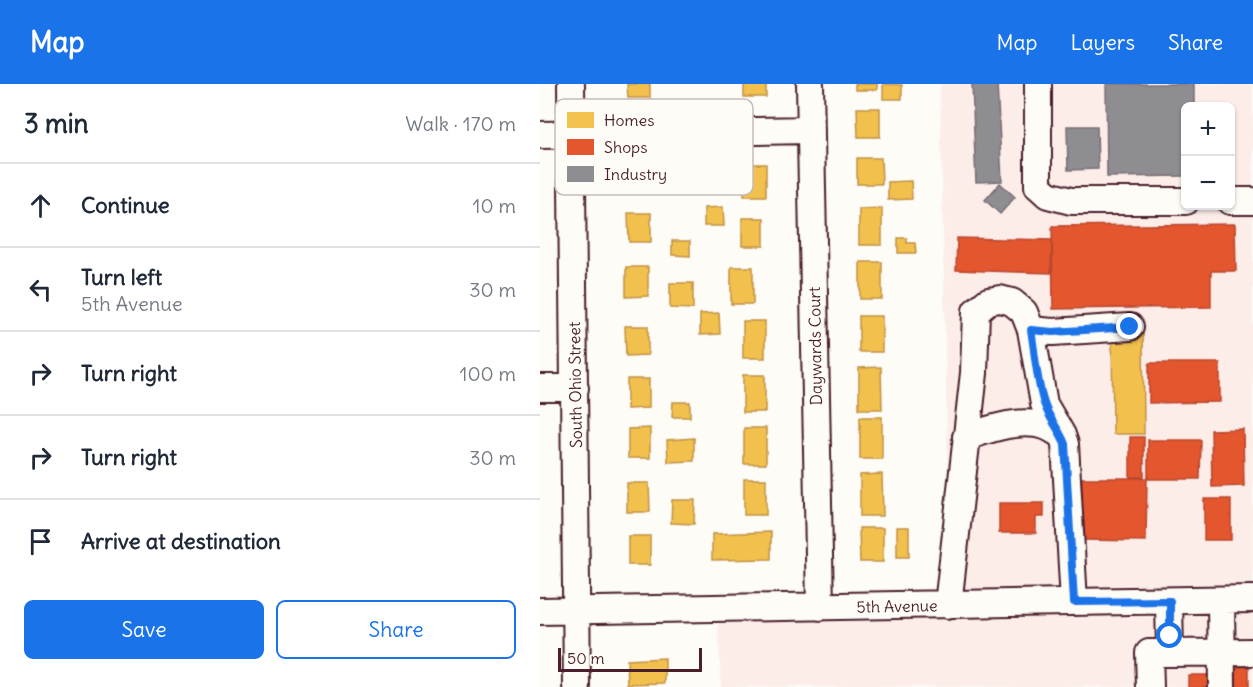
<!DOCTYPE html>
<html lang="en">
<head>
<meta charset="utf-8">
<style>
  :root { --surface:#fff; --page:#f2f2f3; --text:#1f2937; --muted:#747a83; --line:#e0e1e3; --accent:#1a73e8 }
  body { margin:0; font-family:Delius,sans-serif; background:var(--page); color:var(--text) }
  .controls { position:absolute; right:18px; top:18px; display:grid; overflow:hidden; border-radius:9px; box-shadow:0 2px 4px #0004 }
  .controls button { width:54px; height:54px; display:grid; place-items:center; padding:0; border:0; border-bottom:2px solid var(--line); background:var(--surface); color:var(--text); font:30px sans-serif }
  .scale { position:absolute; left:18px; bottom:15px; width:144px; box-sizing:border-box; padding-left:6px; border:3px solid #4a1f2b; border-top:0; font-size:16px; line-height:21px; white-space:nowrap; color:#4a1f2b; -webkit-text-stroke:4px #fdfcf7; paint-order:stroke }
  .stop { position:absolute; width:18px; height:18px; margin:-14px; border:4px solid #1a73e8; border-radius:50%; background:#fff }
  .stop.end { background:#1a73e8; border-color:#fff; box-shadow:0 2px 6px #0008 }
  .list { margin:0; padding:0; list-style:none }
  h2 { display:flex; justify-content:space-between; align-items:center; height:78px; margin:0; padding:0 24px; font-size:26px }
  h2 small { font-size:20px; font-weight:400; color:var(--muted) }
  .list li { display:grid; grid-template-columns:39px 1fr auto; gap:18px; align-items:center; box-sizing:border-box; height:84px; padding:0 24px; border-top:2px solid var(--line) }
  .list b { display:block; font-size:22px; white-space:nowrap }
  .list p { margin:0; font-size:20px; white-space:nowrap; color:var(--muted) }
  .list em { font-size:20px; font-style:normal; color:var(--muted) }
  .actions { display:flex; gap:12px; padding:18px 24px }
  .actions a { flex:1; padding:14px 0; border:2px solid var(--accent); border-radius:9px; text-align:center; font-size:21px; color:var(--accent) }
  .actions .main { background:var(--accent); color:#fff }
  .icon { flex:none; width:33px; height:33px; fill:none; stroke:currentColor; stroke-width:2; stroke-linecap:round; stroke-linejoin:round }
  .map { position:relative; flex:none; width:713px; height:603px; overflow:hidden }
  header { display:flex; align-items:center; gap:36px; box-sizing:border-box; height:84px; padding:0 30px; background:var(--accent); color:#fff }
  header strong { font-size:28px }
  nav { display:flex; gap:33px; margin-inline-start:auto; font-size:21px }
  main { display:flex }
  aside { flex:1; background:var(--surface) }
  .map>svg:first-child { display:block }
  .built { fill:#fcede8; fill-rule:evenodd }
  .homes { fill:#f2c14e; stroke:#c09044; stroke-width:1.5 }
  .shops { fill:#e4572e; stroke:#b6462d; stroke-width:1.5 }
  .industry { fill:#8d8d92; stroke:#796c73; stroke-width:1.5 }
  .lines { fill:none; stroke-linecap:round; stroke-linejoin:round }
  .minor-casing { stroke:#4a1f2b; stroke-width:30 }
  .minor { stroke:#fdfcf7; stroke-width:26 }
  .route { stroke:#1a73e8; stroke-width:8 }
  .labels { text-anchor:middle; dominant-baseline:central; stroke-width:6; stroke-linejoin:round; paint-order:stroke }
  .street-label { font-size:16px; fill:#4a1f2b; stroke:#fdfcf7 }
  .key { fill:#fdfcf7; stroke:#c7baba; stroke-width:1.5 }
  .key-label { font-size:16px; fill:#4a1f2b }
</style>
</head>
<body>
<header>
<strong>Map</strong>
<nav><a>Map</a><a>Layers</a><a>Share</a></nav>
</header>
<main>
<aside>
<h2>3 min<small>Walk · 170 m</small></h2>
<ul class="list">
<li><svg class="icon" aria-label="ahead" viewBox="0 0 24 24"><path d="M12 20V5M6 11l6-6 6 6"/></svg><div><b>Continue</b></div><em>10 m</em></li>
<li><svg class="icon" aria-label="left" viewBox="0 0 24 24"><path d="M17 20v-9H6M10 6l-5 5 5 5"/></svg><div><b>Turn left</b><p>5th Avenue</p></div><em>30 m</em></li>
<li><svg class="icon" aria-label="right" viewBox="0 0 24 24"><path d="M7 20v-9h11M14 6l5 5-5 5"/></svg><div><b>Turn right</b></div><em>100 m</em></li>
<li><svg class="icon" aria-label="right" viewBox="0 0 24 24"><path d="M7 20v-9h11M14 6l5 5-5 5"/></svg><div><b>Turn right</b></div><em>30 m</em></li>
<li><svg class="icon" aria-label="arrive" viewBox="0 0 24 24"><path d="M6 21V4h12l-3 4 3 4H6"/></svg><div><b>Arrive at destination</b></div></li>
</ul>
<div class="actions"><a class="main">Save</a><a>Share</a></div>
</aside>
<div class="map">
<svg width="713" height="603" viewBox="0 0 713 603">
  <rect width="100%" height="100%" fill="#fdfcf7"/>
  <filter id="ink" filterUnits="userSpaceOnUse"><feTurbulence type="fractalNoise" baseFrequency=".0167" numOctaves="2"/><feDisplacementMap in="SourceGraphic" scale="12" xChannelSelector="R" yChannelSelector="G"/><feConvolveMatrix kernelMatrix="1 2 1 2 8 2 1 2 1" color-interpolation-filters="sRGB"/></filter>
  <g filter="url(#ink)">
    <path class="built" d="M400,0h313v506l-303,7zM646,22h44v100h-44z
      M713,526v77h-532l-3,-64 232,-5 183,-7z"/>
    <path class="homes" d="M87,0h23v14h-22z
      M204,0h22v13h-22z
      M315,0h22v6h-22z
      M343,0l19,1v14h-19z
      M317,24h23v29h-22z
      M317,74h24l1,26h-25z
      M204,80h22v32h-22z
      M371,97l1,18 -24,1v-18z
      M183,123l1,19h-20v-18z
      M342,124v37h-23v-36z
      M88,129h23v29h-22z
      M202,134h22v28h-22z
      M358,154h9v5h8l1,10h-18z
      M132,157h18v15l-18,-1z
      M320,178h22v37h-22z
      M86,183h22v29l-22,1z
      M191,183h22v37h-22z
      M130,199h23v26l-23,-1z
      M179,229l1,21 -20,1v-21z
      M319,232h23v36h-23z
      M203,237h22v37h-22z
      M85,242h23v29l-22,1z
      M572,246h31l1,104h-31z
      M341,283l1,42h-23v-41z
      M203,291h22v37h-22z
      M87,295h22v29l-22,1z
      M133,318h17v15h-18z
      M320,333h22v42h-22z
      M110,344v30h-22v-29z
      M204,344h22v36h-22z
      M154,354v23l-26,1 -1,-22z
      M342,390l1,42h-23v-41z
      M204,395h22v36h-22z
      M87,399h22l1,29h-23z
      M132,416h23l-1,24 -23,-1z
      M357,443h12v30h-12z
      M319,444h24v34h-23z
      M231,448v27l-59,1v-26z
      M88,452h22v29h-22z
      M125,574v25l-37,1 -1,-24z"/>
    <path class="shops" d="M695,140l1,47h-25v36l-158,2 -1,-83z
      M417,154l95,2 -1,33 -95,-3z
      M609,279h71v39l-71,1z
      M703,345l1,57 -32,1 -1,-57z
      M590,353h14v40h-14z
      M608,356h53l-1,39h-52z
      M542,394h65l-1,63 -65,-1z
      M664,415h27v41h-27z
      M459,419h45v14h-8v16h-37z
      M687,571h22v32h-21z
      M648,591h26v12h-26z"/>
    <path class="industry" d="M432,0h25l5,97 -26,1z
      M566,0h88v22h-8v70l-79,1z
      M527,42h30l1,43 -30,1z
      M460,99l15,14 -15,17 -15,-14z"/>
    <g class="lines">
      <g class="minor-casing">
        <path id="minor" d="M31,0l6,603
          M270,0l10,523
          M498,0v102l10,9 23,6h115
          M0,51l271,-5
          M690,117h23
          M491,246l13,74 18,31 3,9 9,158
          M0,304h35
          M426,353c24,-8 54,-19 79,-11 6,2 11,6 17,9
          M681,516l1,87
          M408,521l26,-232 2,-62 12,-10 12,-2 12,3 12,10 7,18 22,2 77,-5
          M0,527l713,-12
          M630,569l83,-1
          M610,603l-1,-34h21l-1,-52"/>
      </g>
      <use href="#minor" class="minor"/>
    </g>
  </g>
  <g class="lines" filter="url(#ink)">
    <path class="route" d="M590,243l-77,5 -22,-2c4,22 6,56 14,76 5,14 15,24 20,38l9,158 96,-1v35"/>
  </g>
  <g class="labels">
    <g class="street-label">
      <text transform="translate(275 262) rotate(-91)">Daywards Court</text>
      <text transform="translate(35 301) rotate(-91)">South Ohio Street</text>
      <text transform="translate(357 522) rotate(-1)">5th Avenue</text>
    </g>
  </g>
  <rect x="15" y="15" width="198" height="96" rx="9" class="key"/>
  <rect x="27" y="28" width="27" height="16" fill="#f2c14e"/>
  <rect x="27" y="55" width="27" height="16" fill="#e4572e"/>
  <rect x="27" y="82" width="27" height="16" fill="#8d8d92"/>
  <g class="key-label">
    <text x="64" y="42">Homes</text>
    <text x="64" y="69">Shops</text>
    <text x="64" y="96">Industry</text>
  </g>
</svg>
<div class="controls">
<button>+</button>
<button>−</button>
</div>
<div class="scale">50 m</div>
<div class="stop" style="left:630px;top:552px"></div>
<div class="stop end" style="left:590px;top:243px"></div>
</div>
</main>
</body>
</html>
